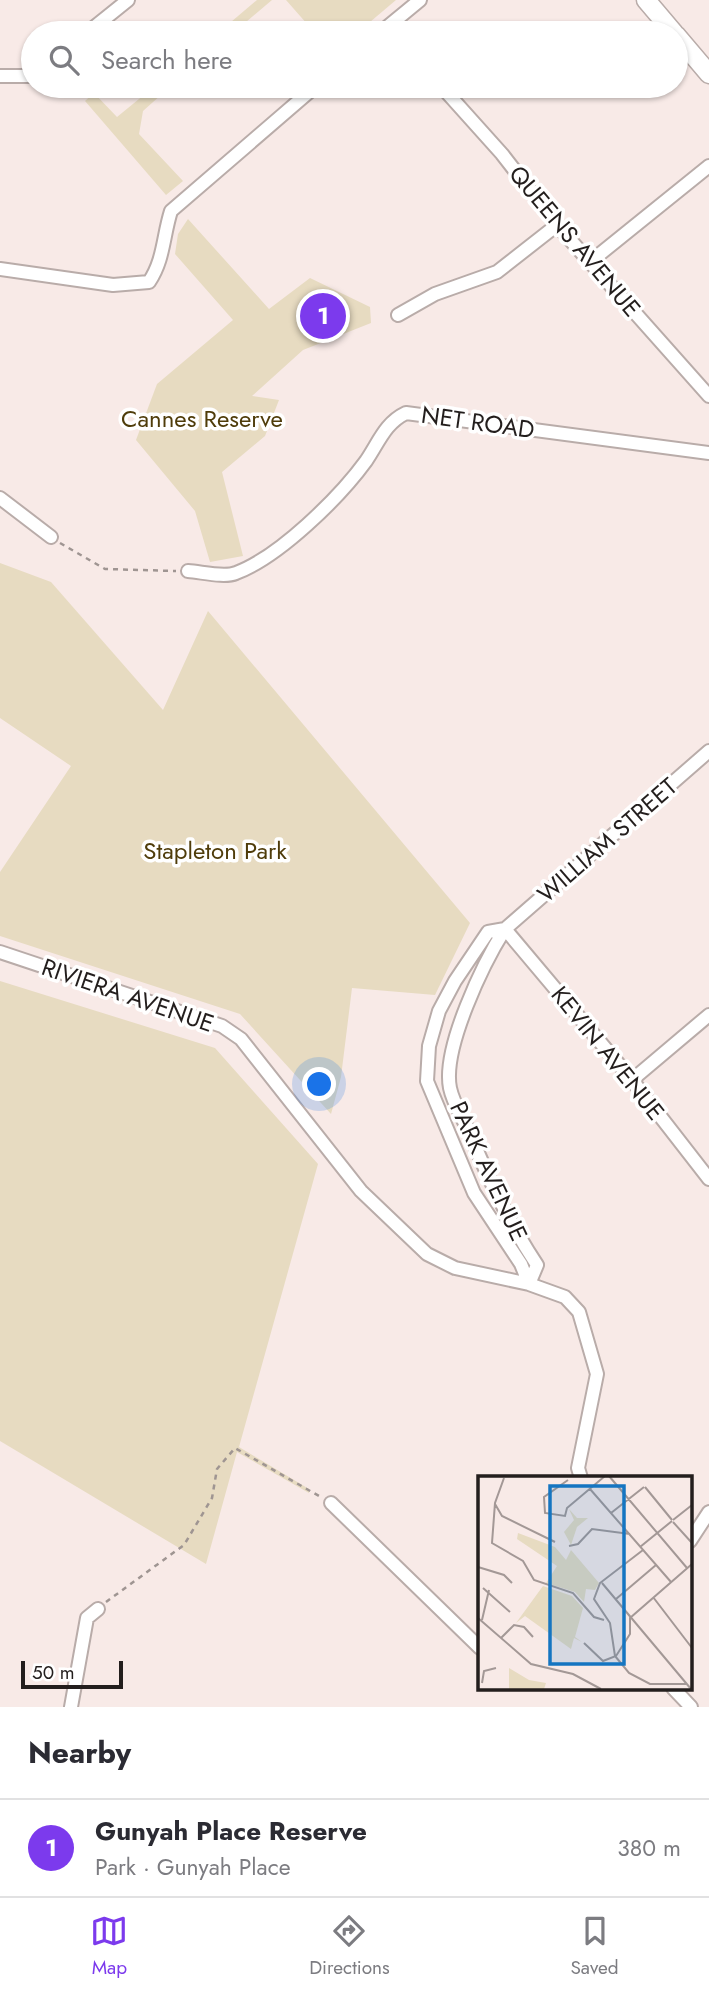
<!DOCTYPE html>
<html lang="en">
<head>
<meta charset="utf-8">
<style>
  :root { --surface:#fff; --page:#f7f7f7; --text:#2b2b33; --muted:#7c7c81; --line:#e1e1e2; --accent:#7c3aed }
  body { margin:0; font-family:Jost,sans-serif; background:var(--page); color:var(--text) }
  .scale { position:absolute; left:21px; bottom:18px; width:102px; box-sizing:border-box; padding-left:7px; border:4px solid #231e1d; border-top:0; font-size:19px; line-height:24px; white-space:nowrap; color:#231e1d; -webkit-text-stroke:5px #fff; paint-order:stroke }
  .you { position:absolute; left:320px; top:1085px; width:24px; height:24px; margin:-18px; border:5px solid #fff; border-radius:50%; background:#1a73e8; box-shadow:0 0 0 10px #1a73e833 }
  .badge { display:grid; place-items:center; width:46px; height:46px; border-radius:50%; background:var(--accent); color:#fff; font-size:23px; font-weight:700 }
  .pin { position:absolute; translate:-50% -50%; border:4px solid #fff; box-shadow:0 2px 7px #0006 }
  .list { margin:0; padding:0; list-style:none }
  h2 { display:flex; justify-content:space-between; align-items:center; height:91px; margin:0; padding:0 28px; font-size:30px }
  h2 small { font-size:23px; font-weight:400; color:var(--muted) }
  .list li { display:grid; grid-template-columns:46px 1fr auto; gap:21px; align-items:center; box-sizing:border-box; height:98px; padding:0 28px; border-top:2px solid var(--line) }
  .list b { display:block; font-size:26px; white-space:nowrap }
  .list p { margin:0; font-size:23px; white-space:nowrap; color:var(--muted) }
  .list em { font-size:23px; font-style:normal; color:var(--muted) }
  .icon { flex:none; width:38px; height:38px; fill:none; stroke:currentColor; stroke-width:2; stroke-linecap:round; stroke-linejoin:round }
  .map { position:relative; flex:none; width:709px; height:1707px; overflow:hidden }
  .search { position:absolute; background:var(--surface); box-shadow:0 2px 5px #0004; left:21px; right:21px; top:21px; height:77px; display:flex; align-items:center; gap:18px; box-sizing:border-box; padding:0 24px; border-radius:38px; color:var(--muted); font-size:26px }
  .sheet { height:189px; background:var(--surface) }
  nav { display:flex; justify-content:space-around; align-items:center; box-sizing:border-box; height:98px; border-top:2px solid var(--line); background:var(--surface); font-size:19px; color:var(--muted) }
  nav a { display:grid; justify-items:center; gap:4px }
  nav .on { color:var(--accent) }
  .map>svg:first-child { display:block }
  .green { fill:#e7dbc1 }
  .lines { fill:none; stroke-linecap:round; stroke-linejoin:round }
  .street-casing { stroke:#b9aca9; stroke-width:16 }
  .secondary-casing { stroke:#b9aca9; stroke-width:21 }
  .path { stroke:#9f9592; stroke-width:2.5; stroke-dasharray:5 5; stroke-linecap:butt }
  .street { stroke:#fff; stroke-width:12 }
  .secondary { stroke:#fff; stroke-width:18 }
  .labels { text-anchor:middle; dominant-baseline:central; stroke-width:7; stroke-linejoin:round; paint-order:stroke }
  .street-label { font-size:24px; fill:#231e1d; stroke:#fff }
  .park-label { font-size:24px; fill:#4f3c0a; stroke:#fff }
  .inset-road { fill:none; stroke:#a39896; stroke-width:2 }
  .view { fill:#1575c1; fill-opacity:0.15; stroke:#1575c1; stroke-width:3.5 }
  .inset-edge { fill:none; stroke:#231e1d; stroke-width:3.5 }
</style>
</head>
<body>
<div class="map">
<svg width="709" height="1707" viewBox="0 0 709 1707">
  <rect width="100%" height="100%" fill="#f8eae7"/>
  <path class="green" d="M257,0h15l-39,33h-15z
    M286,0h110l-39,33h-42z
    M147,86h24l-28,25 -4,23 44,47 -17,14 -81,-94 9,-8 23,24 33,-27z
    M188,219l81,90 41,-31 60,29 1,16 -68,27 -51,46 27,4 -14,36 -43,36 21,84 -33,6 -15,-51 -59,-71 21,-56 76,-64 -58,-66 3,-20z
    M0,563l51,19 112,128 45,-99 262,312 -35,72 -83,-7 -11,89 -10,37 -91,-100 -240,-78v-64l71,-106 -71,-48z
    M0,981l215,67 103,116 -79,283 70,42v4l-72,-41 -31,112 -206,-123z"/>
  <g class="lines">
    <g class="street-casing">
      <path id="street" d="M87,33l41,-33
        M380,33l40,-33
        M0,76h33
        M441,86l61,68 55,71 152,171
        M590,262l119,-96
        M0,269l113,16 36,-3c15,-22 14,-46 22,-71l145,-125
        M398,315l37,-21 62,-22 60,-47
        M0,498l51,39
        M188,571c14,1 36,7 48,2 43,-16 103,-75 130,-112 13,-19 19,-38 40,-48l303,40
        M505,929l-17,3 -33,49 -16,30 -10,35 -2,35 47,112 47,71 8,20
        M505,929l127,151 77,99
        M0,952l222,74 19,13 120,152 66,63 28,14 74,16 36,13 14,15 18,62 -19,94 3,10
        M632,1080l77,-65
        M529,1284l8,-19c-28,-42 -48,-86 -68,-133 -6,-14 -16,-29 -19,-44 -8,-40 34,-126 55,-159l204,-178
        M331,1503l149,145
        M690,1541l19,-29
        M673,1688l18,19
        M71,1707l16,-89 11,-9"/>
    </g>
    <g class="secondary-casing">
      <path id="secondary" d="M646,0l28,33
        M676,35l33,39"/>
    </g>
    <path class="path" d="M60,543l45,26 71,2
      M106,1602l78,-57 28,-47 5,-29 18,-21 84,48"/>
    <use href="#street" class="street"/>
    <use href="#secondary" class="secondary"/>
  </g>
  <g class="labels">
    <g class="street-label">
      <text transform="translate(575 241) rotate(50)">QUEENS AVENUE</text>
      <text transform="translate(478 422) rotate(8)">NET ROAD</text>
      <text transform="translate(607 840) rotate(-41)">WILLIAM STREET</text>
      <text transform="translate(128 995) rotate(19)">RIVIERA AVENUE</text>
      <text transform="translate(608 1053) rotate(51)">KEVIN AVENUE</text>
      <text transform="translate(489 1171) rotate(65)">PARK AVENUE</text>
    </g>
    <g class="park-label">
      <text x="202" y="418">Cannes Reserve</text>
      <text x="215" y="850">Stapleton Park</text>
    </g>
  </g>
  <g transform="translate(478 1476)">
    <rect width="214" height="214" fill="#f8eae7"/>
    <path d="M91,33l8,9h11l-11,9 -6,18 -7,-13 10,-12zM40,57l37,14 11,13 5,-10 28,33 -4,7 -9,-1 -2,13 -9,-10 -29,-9 11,-17 -40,-27zM65,110l29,10 11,12 -8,29 7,5 -8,-4 -3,11 -46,-33 -9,7zM31,192l20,12 17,3 -2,6h-35z" fill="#e7dbc1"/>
    <path class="inset-road" d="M131,0l78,92M26,2l-9,25 -3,40 31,18 11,19 39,13 21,24 10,3M90,4l-24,17 1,16 20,3 2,-8 38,-32M167,11l27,33M112,13l81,93M17,28l7,12 53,26M133,37l33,-26M195,44l19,-15M195,46l19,21M91,70l9,-2 14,-15 38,5M162,71l32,-26M165,74l-43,33 -6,16 16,24 5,33 14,17 21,11h36M0,91l26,8 8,8M124,107l89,106M5,112l27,24M175,121l39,51M138,123l40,-34M0,142l53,46 42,10 28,15M4,144l7,-30M23,162l13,-13 10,2 9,10M106,167l19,18 13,-5 14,-22v-16l62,-54M4,207l2,-12 12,-3"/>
    <path class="view" d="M72,10h74v178h-74z"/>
    <rect width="214" height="214" class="inset-edge"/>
  </g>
</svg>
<div class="scale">50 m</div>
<div class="you"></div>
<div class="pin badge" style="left:323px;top:316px">1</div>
<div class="search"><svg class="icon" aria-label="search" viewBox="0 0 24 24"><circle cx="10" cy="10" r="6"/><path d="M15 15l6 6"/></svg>Search here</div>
</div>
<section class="sheet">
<h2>Nearby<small></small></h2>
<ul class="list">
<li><span class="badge">1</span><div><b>Gunyah Place Reserve</b><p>Park · Gunyah Place</p></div><em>380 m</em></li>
</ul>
</section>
<nav>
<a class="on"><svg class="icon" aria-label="map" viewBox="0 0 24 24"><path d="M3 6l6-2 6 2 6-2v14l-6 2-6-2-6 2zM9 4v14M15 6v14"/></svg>Map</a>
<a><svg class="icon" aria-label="directions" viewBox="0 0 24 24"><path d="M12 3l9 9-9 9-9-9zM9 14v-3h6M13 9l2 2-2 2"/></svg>Directions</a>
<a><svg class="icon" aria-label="saved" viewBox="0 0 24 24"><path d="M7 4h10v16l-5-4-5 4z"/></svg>Saved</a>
</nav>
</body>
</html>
